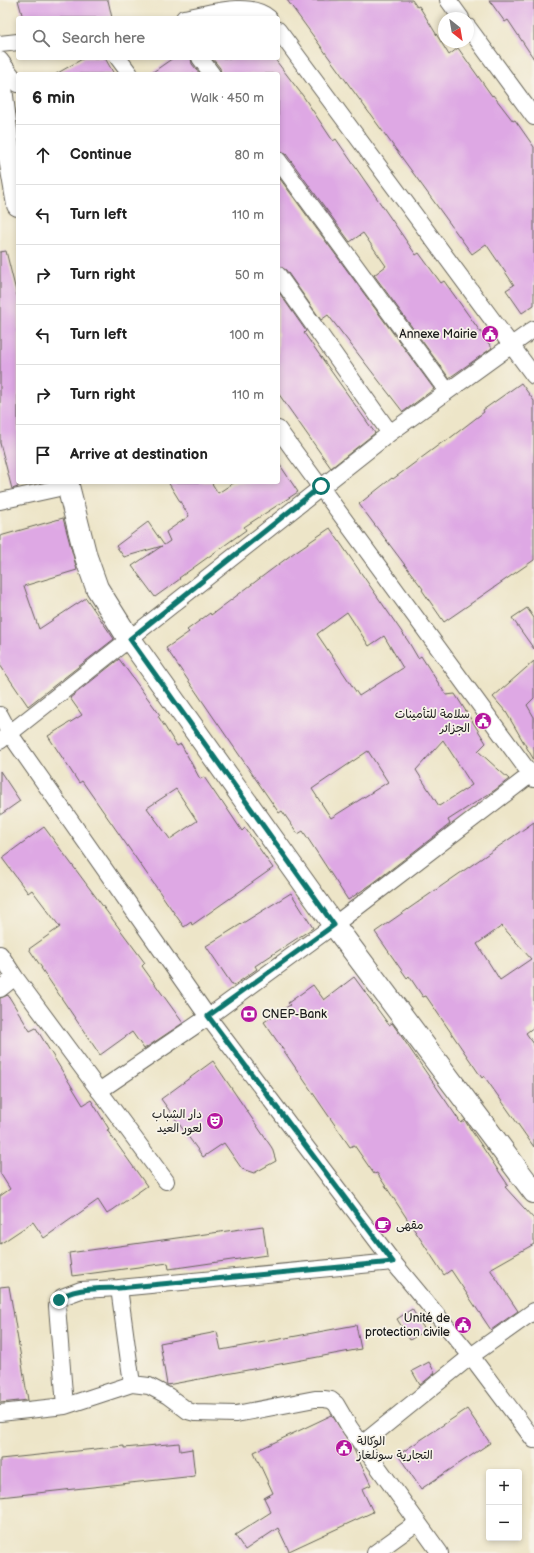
<!DOCTYPE html>
<html lang="en">
<head>
<meta charset="utf-8">
<style>
  :root { --surface:#fff; --page:#f6f6f6; --text:#222; --muted:#767676; --line:#e0e0e0 }
  body { margin:0; font-family:"Balsamiq Sans","Playpen Sans Arabic",sans-serif; background:var(--page); color:var(--text) }
  .controls { position:absolute; right:12px; bottom:12px; display:grid; overflow:hidden; border-radius:4px; box-shadow:0 2px 6px #0003 }
  .controls button { width:36px; height:36px; display:grid; place-items:center; padding:0; border:0; border-bottom:1px solid var(--line); background:var(--surface); color:var(--text); font:20px sans-serif }
  .compass { position:absolute; left:438px; top:12px; width:36px; height:36px; border-radius:50%; background:var(--surface); box-shadow:0 2px 6px #0003; rotate:149deg }
  .stop { position:absolute; width:12px; height:12px; margin:-9px; border:3px solid #0f766e; border-radius:50%; background:#fff }
  .stop.end { background:#0f766e; border-color:#fff; box-shadow:0 1px 4px #0008 }
  .list { margin:0; padding:0; list-style:none }
  h2 { display:flex; justify-content:space-between; align-items:center; height:52px; margin:0; padding:0 16px; font-size:17px }
  h2 small { font-size:13px; font-weight:400; color:var(--muted) }
  .list li { display:grid; grid-template-columns:26px 1fr auto; gap:12px; align-items:center; box-sizing:border-box; height:60px; padding:0 16px; border-top:1px solid var(--line) }
  .list b { display:block; font-size:15px; white-space:nowrap }
  .list em { font-size:13px; font-style:normal; color:var(--muted) }
  .icon { flex:none; width:22px; height:22px; fill:none; stroke:currentColor; stroke-width:2; stroke-linecap:round; stroke-linejoin:round }
  .map { position:relative; flex:none; width:534px; height:1553px; overflow:hidden }
  .search { position:absolute; background:var(--surface); box-shadow:0 2px 6px #0003; left:16px; top:16px; width:264px; height:44px; display:flex; align-items:center; gap:10px; box-sizing:border-box; padding:0 14px; border-radius:4px; color:var(--muted); font-size:15px }
  .panel { position:absolute; background:var(--surface); box-shadow:0 2px 6px #0003; left:16px; top:72px; width:264px; height:412px; border-radius:4px }
  .map>svg:first-child { display:block }
  .building { fill:#dea8e4; fill-rule:evenodd }
  .lines { fill:none; stroke-linecap:round; stroke-linejoin:round }
  .minor-casing { stroke:#656258; stroke-width:18 }
  .primary-casing { stroke:#656258; stroke-width:24 }
  .minor { stroke:#fff; stroke-width:16 }
  .primary { stroke:#fff; stroke-width:22 }
  .route { stroke:#0f766e; stroke-width:5 }
  .labels { text-anchor:middle; dominant-baseline:central; stroke-width:3.5; stroke-linejoin:round; paint-order:stroke }
  .poi-label { font-size:12px; fill:#1c1c1c; stroke:#f7f3e8; text-anchor:end }
</style>
</head>
<body>
<div class="map">
<svg width="534" height="1553" viewBox="0 0 534 1553">
  <rect width="100%" height="100%" fill="#f7f3e8"/>
  <filter id="ink" filterUnits="userSpaceOnUse"><feTurbulence type="fractalNoise" baseFrequency=".025" numOctaves="2"/><feDisplacementMap in="SourceGraphic" scale="8" xChannelSelector="R" yChannelSelector="G"/><feConvolveMatrix kernelMatrix="1 2 1 2 8 2 1 2 1" color-interpolation-filters="sRGB"/></filter>
  <filter id="wash" filterUnits="userSpaceOnUse"><feTurbulence type="fractalNoise" baseFrequency=".012" numOctaves="4" result="noise"/><feDisplacementMap in="SourceGraphic" scale="16" xChannelSelector="R" yChannelSelector="G"/><feGaussianBlur stdDeviation="0.9" result="paint"/><feColorMatrix in="noise" values="0 0 0 0 0 0 0 0 0 0 0 0 0 0 0 0 0 1.4 0 .05"/><feComposite in="paint" operator="in"/></filter>
  <g filter="url(#wash)">
    <rect width="100%" height="100%" fill="#ede5c8"/>
    <g id="blocks">
      <path class="building" d="M18,0h90l4,18h-89z
        M287,0h125l5,7 2,-1 30,49 9,-7 34,48 1,-1 20,26 2,-1 19,27v158l-12,8 -16,-23 8,-5 -28,-41 -14,10z
        M489,0h45v59l-26,-39 -3,2z
        M84,58h21l9,16h-58z
        M173,58h18l1,6 8,10h-50z
        M212,58h62l29,38 30,45 3,-2 80,116 3,-2 22,30 3,-2 48,67 -43,30 -75,-103 12,-9 -23,-33 -13,9 -64,-88 -8,-3v-77h-57l-1,-6z
        M278,176l156,213 -31,23 -75,-97 -7,5 -35,-50 -8,-4z
        M6,251l12,48v188l-6,2 -12,-46v-191z
        M278,291l28,40 -2,2 71,100 -44,35 -53,-75z
        M521,383l13,18v159l-90,62 -22,-32 1,-1 -64,-85 33,-26 1,1 51,-38 1,1 39,-30 -1,-2z
        M278,462l20,30 -54,35 2,3 -67,48 1,1 -25,18 -23,-31 30,-20 -38,11 -8,-11 32,-24 16,23 6,-4 -4,-9 23,-16 -21,-34h43l7,11 17,-11h43z
        M63,518l14,52 -53,16 15,43 47,-31 28,41 -86,67 -28,-41v-129z
        M330,528l78,113 10,17 3,-2 25,39 9,-1 31,49 -8,8 31,28 -14,11 -47,30 2,4 -78,60 -24,16 -45,-69 -5,3 -16,-23 -3,2 -113,-165 23,-16 -2,-2 23,-17 1,2 84,-63zM347,612l22,34 15,-10 19,32 -44,28 -42,-62zM443,740l29,45 -33,21 -23,-36zM368,751l20,31 -57,36 -19,-29z
        M527,608l7,10v31l-22,-31z
        M119,659l41,56 -2,1 19,30 4,-2 19,35 4,-2 17,25 1,-1 20,30 3,-3 28,40 -81,57 -1,-3 -7,5 -102,-146 -3,2 -31,-47 34,-21 -12,-17zM176,789l21,32 -27,18 -23,-31z
        M534,661v37l-7,7 7,12v43l-28,-48 -13,-15z
        M0,771l20,30 -20,14z
        M534,822v205l-8,6 8,11v103l-50,-71 -2,2 -56,-82 -3,1 -14,-21 -2,2 -32,-46zM502,926l29,33 -31,21 -23,-36z
        M44,827l101,136 -3,3 41,57 -39,26 -12,-17 -32,23 -59,-87h1l-13,-19 31,-22 -28,-37 -4,3 -26,-35z
        M291,893l22,35 -58,38 2,3 -24,17 -27,-40z
        M354,977l35,48 3,-2 5,7 64,93 4,-3 2,4 41,61 -3,2 29,32v25l-44,25 28,42 -27,19 -40,-60 -7,5 -67,-102 -3,1 -20,-29 -4,2 -86,-125 26,-17 -2,-2 25,-18 11,15z
        M8,995l22,36 6,-3 47,77 8,-5 18,29 -2,1 40,56 -40,28 -9,-14 -54,38 -11,-16 -33,22v-48l10,-7 -10,-16v-175z
        M213,1061l59,87 4,13 -22,12 -12,-4 -18,-26 -21,14 -42,-58z
        M263,1226l4,29 -98,14 -1,-6 -96,13 -3,-23z
        M9,1286l19,114 -28,3v-116z
        M412,1309l13,21 -15,10 -13,-21z
        M356,1325l5,24 -194,36 -7,-42 57,-11 4,18z
        M429,1362l6,11 -15,12 -8,-14z
        M467,1409l23,34 -69,46 -23,-34z
        M332,1415l22,35 17,35 -9,4 11,23 -84,39 -11,-23 -33,22 -10,-15 36,-23 -7,-14 9,-5 -19,-41z
        M179,1443l1,8 12,-2 3,27 -195,21v-38l124,-13v2z"/>
    </g>
  </g>
  <g filter="url(#ink)">
    <use href="#blocks" fill-opacity="0" stroke="#656258" stroke-width="1"/>
    <g class="lines">
      <g class="minor-casing">
        <path id="minor" d="M448,0l13,18
          M184,18c24,-4 65,-18 85,0
          M468,27l66,90
          M278,30l256,346
          M0,44l18,-2
          M118,58l12,16
          M200,58l12,16
          M0,60l18,24
          M278,160l169,231
          M278,275l112,158
          M278,429l256,350
          M0,501l68,-15
          M0,715l10,19 198,283 185,245 78,94 63,84
          M0,741l390,-308 144,-104
          M0,954l15,23 151,204
          M0,989l15,-12
          M99,1091l109,-74 126,-92 200,-153
          M132,1384l17,2 19,10 20,15 7,2 41,1 79,-15h9l7,1 5,4 14,24 90,125
          M65,1406l-8,-100 5,-9 19,-7 38,-2 274,-26
          M0,1413l65,-7 67,-22 -13,-96
          M362,1444l109,-88 63,-45
          M375,1553l43,-31"/>
      </g>
      <g class="primary-casing">
        <path id="primary" d="M0,79l8,68 10,58
          M67,482l19,75 11,31 27,43 210,294 200,267"/>
      </g>
      <use href="#minor" class="minor"/>
      <use href="#primary" class="primary"/>
    </g>
  </g>
  <g class="lines" filter="url(#ink)">
    <path class="route" d="M59,1300c11,-13 44,-11 60,-12l274,-26 -185,-246 126,-91 -204,-286 191,-153"/>
  </g>
  <defs>
    <g id="civic-disc" transform="scale(0.9)"><circle r="9.5" fill="#b5179e" stroke="#f7f3e8"/><path d="M-.6-6.5H3V-4.5H.6V-3L4-1V1h2V6H-6V1h2V-1L-.6-3ZM-1.2 2.5V6h2.4V2.5Z" fill="#fff"/></g>
    <g id="bank-disc" transform="scale(0.9)"><circle r="9.5" fill="#b5179e" stroke="#f7f3e8"/><path d="M-6-4H6V4H-6ZM0-2.3a2.3 2.3 0 1 0 0 4.6a2.3 2.3 0 1 0 0-4.6Z" fill="#fff"/></g>
    <g id="theatre-disc" transform="scale(0.9)"><circle r="9.5" fill="#b5179e" stroke="#f7f3e8"/><path d="M-5-5.5Q0-4 5-5.5V0Q5 5 0 6Q-5 5-5 0ZM-3.3-2.5H-1v1.5H-3.3ZM1-2.5H3.3v1.5H1ZM-2.8 1Q0 5.5 2.8 1Z" fill="#fff"/></g>
    <g id="cafe-disc" transform="scale(0.9)"><circle r="9.5" fill="#b5179e" stroke="#f7f3e8"/><path d="M-5.5-4.5H6V0H3Q3 3.5 0 3.5H-2.5Q-5.5 3.5-5.5 0ZM3-3.2v2h1.7v-2ZM-6 4.5H4V6H-6Z" fill="#fff"/></g>
  </defs>
  <g fill-rule="evenodd">
    <use href="#civic-disc" x="490" y="334"/>
    <use href="#civic-disc" x="483" y="721"/>
    <use href="#bank-disc" x="249" y="1014"/>
    <use href="#theatre-disc" x="215" y="1121"/>
    <use href="#cafe-disc" x="383" y="1225"/>
    <use href="#civic-disc" x="463" y="1325"/>
    <use href="#civic-disc" x="344" y="1448"/>
  </g>
  <g class="labels">
    <g class="poi-label">
      <text x="477" y="334">Annexe Mairie</text>
      <text x="470" y="714">سلامة للتأمينات<tspan x="470" dy="14">الجزائر</tspan></text>
      <text x="262" y="1014" text-anchor="start">CNEP-Bank</text>
      <text x="202" y="1114">دار الشباب<tspan x="202" dy="14">لعور العيد</tspan></text>
      <text x="396" y="1225" text-anchor="start">مقهى</text>
      <text x="450" y="1318">Unité de<tspan x="450" dy="14">protection civile</tspan></text>
      <text x="357" y="1441" text-anchor="start">الوكالة<tspan x="357" dy="14">التجارية سونلغاز</tspan></text>
    </g>
  </g>
</svg>
<div class="controls">
<button>+</button>
<button>−</button>
</div>
<svg class="compass" viewBox="-18 -18 36 36"><path d="M0-13l5 13h-10z" fill="#e53935"/><path d="M0 13l5-13h-10z" fill="#767676"/></svg>
<div class="stop" style="left:321px;top:486px"></div>
<div class="stop end" style="left:59px;top:1300px"></div>
<div class="search"><svg class="icon" aria-label="search" viewBox="0 0 24 24"><circle cx="10" cy="10" r="6"/><path d="M15 15l6 6"/></svg>Search here</div>
<section class="panel">
<h2>6 min<small>Walk · 450 m</small></h2>
<ul class="list">
<li><svg class="icon" aria-label="ahead" viewBox="0 0 24 24"><path d="M12 20V5M6 11l6-6 6 6"/></svg><div><b>Continue</b></div><em>80 m</em></li>
<li><svg class="icon" aria-label="left" viewBox="0 0 24 24"><path d="M17 20v-9H6M10 6l-5 5 5 5"/></svg><div><b>Turn left</b></div><em>110 m</em></li>
<li><svg class="icon" aria-label="right" viewBox="0 0 24 24"><path d="M7 20v-9h11M14 6l5 5-5 5"/></svg><div><b>Turn right</b></div><em>50 m</em></li>
<li><svg class="icon" aria-label="left" viewBox="0 0 24 24"><path d="M17 20v-9H6M10 6l-5 5 5 5"/></svg><div><b>Turn left</b></div><em>100 m</em></li>
<li><svg class="icon" aria-label="right" viewBox="0 0 24 24"><path d="M7 20v-9h11M14 6l5 5-5 5"/></svg><div><b>Turn right</b></div><em>110 m</em></li>
<li><svg class="icon" aria-label="arrive" viewBox="0 0 24 24"><path d="M6 21V4h12l-3 4 3 4H6"/></svg><div><b>Arrive at destination</b></div></li>
</ul>
</section>
</div>
</body>
</html>
